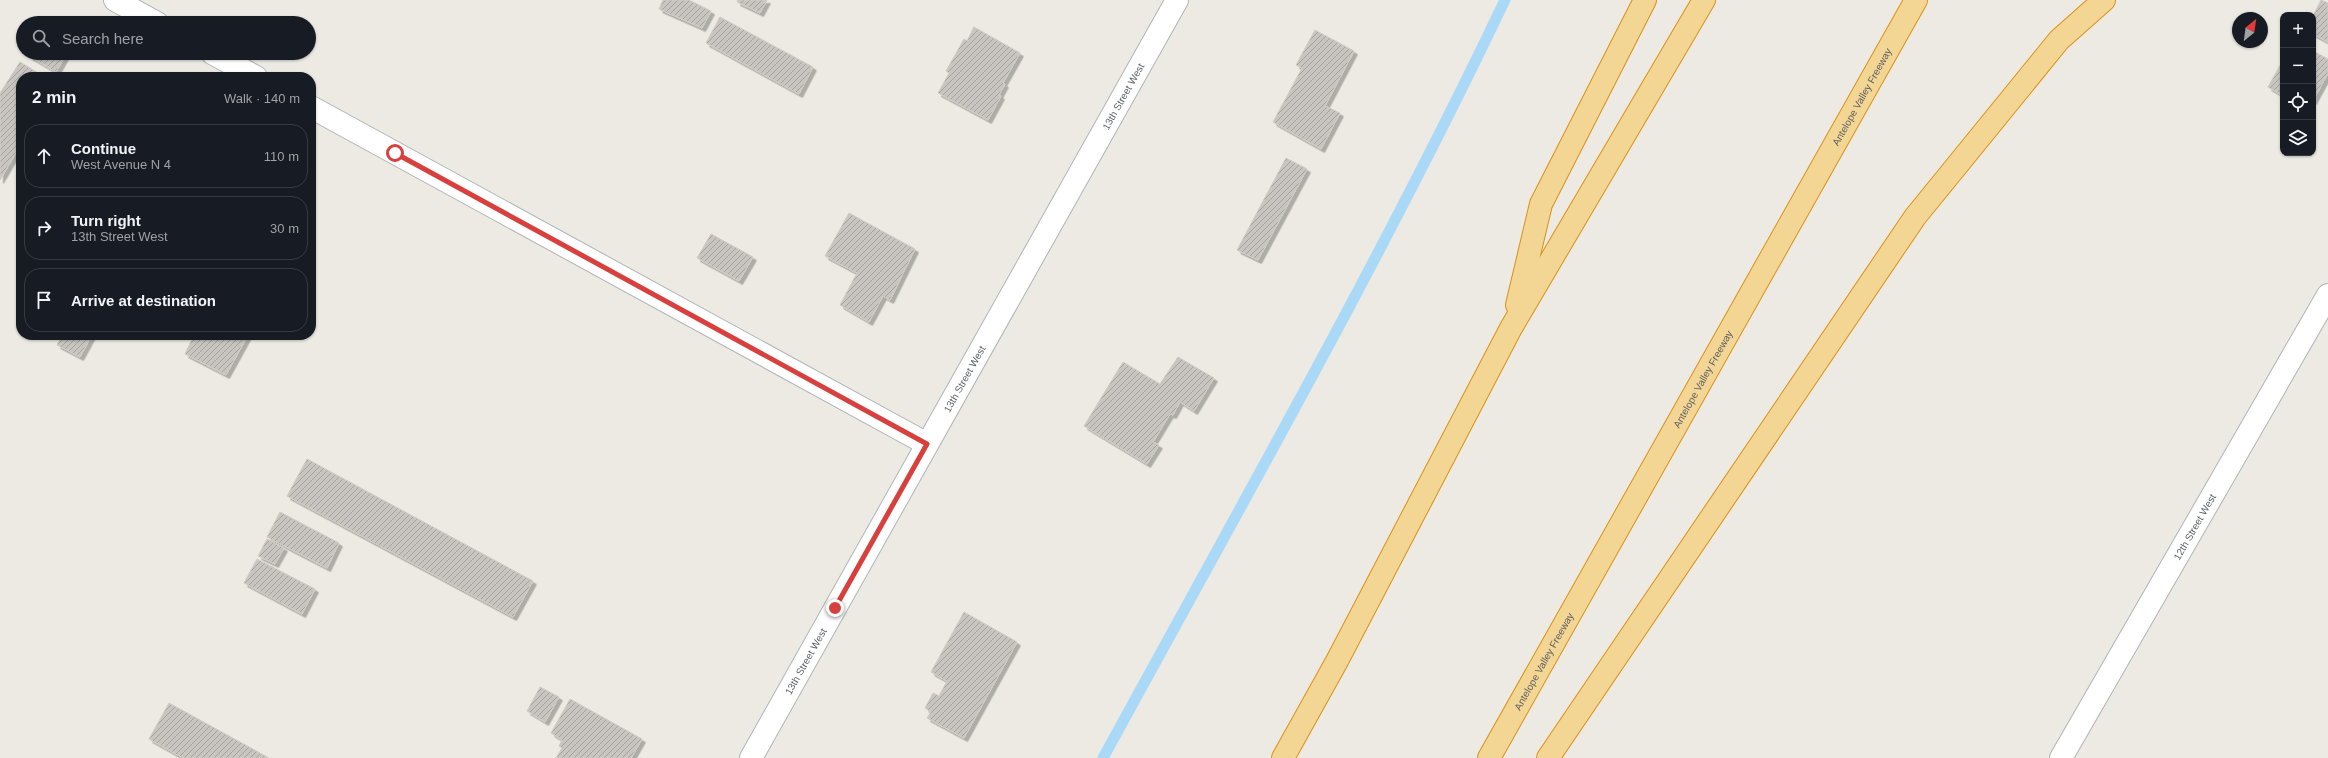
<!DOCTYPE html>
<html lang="en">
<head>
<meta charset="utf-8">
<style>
  :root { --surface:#171b24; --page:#242831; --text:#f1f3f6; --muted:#9ea1a6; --line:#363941 }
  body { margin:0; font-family:Arial,sans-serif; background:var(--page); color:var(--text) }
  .controls { position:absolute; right:12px; top:12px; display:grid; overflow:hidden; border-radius:8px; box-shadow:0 1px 3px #0004 }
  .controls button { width:36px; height:36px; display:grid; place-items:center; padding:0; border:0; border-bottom:1px solid var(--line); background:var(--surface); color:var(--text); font:20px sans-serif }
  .compass { position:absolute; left:2232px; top:12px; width:36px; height:36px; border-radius:50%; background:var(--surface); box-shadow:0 1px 3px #0004; rotate:29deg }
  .stop { position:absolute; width:12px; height:12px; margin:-9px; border:3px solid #d8403d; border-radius:50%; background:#fff }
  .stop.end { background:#d8403d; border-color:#fff; box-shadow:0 1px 4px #0008 }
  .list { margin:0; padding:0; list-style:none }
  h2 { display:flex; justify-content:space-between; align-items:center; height:52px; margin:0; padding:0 16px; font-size:17px }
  h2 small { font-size:13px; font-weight:400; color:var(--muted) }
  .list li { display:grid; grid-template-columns:26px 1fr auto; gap:12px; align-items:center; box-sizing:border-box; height:64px; margin:0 8px 8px; padding:0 8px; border:1px solid var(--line); border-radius:16px }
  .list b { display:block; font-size:15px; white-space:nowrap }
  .list p { margin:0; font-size:13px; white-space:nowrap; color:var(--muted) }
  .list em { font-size:13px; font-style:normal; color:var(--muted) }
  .icon { flex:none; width:22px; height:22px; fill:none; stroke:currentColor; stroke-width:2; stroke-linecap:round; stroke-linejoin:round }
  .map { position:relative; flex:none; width:2328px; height:758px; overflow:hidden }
  .search { position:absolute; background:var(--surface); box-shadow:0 1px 3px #0004; left:16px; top:16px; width:300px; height:44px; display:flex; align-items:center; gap:10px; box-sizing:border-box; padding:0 14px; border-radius:22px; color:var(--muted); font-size:15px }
  .panel { position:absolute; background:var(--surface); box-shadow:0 1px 3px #0004; left:16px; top:72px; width:300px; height:268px; border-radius:16px }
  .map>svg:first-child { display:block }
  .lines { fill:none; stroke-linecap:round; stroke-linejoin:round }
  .stream { stroke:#a9d9f7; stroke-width:11 }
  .building { fill:url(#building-hatch); stroke:#d1cbc2; filter:url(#shadow) }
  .minor-casing { stroke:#b1b4b7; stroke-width:24 }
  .motorway-casing { stroke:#da9115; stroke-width:24 }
  .minor { stroke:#fff; stroke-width:22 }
  .motorway { stroke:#f3d594; stroke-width:22 }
  .route { stroke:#d8403d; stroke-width:5 }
  .labels { text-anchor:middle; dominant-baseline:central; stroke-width:4; stroke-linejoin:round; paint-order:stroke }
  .street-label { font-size:10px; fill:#5b5f62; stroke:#fff }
</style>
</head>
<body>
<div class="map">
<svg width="2328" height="758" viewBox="0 0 2328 758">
  <defs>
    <pattern id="building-hatch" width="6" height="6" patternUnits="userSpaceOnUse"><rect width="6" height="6" fill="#c8c5c0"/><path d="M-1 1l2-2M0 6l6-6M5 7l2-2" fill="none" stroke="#a5a39f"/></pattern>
    <filter id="shadow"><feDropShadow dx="3.5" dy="3.5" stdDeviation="0" flood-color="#0004"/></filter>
  </defs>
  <rect width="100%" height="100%" fill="#eceae3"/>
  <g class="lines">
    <path class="stream" d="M1103,758c137,-251 279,-500 402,-758"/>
  </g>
  <path class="building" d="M663,0h26l22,11 -9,17 -43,-19z
    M738,0h29l-7,13 -23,-11z
    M2321,0l7,3v39l-15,-8v-18z
    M720,17l93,50 -14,27 -93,-51z
    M974,27l46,26 -17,30 2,1 -6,11 2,1 -13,24 -50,-27 11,-20 -3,-2 18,-32 3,2z
    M1315,30l39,21 -29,55 15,7 -19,36 -48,-27 29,-54 -6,-3z
    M2313,51l15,8v14l-15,28z
    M31,53h36l-11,19 -27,-16z
    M2283,60v36l-15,-9z
    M20,62l25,15h-24v67l-21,36v-87z
    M1286,158l21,11 -49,91 -21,-10z
    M849,213l66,36 -25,51 -7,-4 -14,26 -29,-17 17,-32 -32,-17z
    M711,234l42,23 -14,24 -42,-23z
    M62,335h30l-12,22 -23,-12z
    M194,335h54l-22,40 -41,-21z
    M1178,357l36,21 -20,33 -14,-9 -7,13 -3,-1 -17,28 6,3 -12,19 -63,-38 39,-64 37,22z
    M307,459l226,122 -20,36 -226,-121z
    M280,512l59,31 -12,25 -60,-31z
    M267,539l17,9 -9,16 -17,-8z
    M257,559l58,30 -13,25 -58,-31z
    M964,612l53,30 -53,96 -37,-20 4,-6 -6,-4 8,-15 6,3 8,-15 -16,-9z
    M540,687l19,10 -14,25 -18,-11z
    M570,699l72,40 -11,19h-75l6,-10 -3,-2 3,-6 -11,-7z
    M169,703l100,55h-86l-34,-19z"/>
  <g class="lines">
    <g class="minor-casing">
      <g id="minor">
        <path d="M115,0l42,23"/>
        <path d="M212,53l44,24"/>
        <path d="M311,107l616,337"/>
        <path id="s1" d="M751,758l426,-758"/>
        <path id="s2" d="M2061,758l267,-463"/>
      </g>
    </g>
    <g class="motorway-casing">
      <g id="motorway">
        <path d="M1517,305l24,-101 104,-204"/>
        <path d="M1283,758l54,-97 174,-333 193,-328"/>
        <path id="s3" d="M1489,758l427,-758"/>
        <path d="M1548,758l367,-541 144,-177 45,-40"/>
      </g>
    </g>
    <use href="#minor" class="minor"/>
    <use href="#motorway" class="motorway"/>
  </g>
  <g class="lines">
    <path class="route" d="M395,153l532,291 -92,164"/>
  </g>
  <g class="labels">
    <g class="street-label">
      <text stroke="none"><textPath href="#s1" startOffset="759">13th Street West</textPath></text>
      <text stroke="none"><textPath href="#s3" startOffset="759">Antelope Valley Freeway</textPath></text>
      <text stroke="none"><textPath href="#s1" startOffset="435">13th Street West</textPath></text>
      <text stroke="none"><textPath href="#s3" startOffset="435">Antelope Valley Freeway</textPath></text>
      <text stroke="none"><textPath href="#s2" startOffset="267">12th Street West</textPath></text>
      <text stroke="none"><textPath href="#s1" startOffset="111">13th Street West</textPath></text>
      <text stroke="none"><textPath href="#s3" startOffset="111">Antelope Valley Freeway</textPath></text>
    </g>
  </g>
</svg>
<div class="controls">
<button>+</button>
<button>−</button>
<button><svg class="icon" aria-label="locate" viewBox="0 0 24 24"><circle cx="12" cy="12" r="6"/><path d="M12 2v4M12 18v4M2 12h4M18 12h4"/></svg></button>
<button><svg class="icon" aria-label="layers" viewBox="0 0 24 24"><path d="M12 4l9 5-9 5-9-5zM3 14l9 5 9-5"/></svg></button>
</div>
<svg class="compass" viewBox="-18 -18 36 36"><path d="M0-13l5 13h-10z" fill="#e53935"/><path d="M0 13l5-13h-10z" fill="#9ea1a6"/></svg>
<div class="stop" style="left:395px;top:153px"></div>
<div class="stop end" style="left:835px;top:608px"></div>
<div class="search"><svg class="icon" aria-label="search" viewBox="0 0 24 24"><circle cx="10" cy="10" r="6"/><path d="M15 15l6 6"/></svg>Search here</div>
<section class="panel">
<h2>2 min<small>Walk · 140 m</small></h2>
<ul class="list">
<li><svg class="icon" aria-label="ahead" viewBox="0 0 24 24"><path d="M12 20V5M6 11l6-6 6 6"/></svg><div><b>Continue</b><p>West Avenue N 4</p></div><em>110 m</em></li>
<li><svg class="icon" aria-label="right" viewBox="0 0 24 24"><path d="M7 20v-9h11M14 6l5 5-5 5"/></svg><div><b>Turn right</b><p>13th Street West</p></div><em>30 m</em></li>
<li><svg class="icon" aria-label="arrive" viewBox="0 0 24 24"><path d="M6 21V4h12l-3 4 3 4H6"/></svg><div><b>Arrive at destination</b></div></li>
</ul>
</section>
</div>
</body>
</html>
